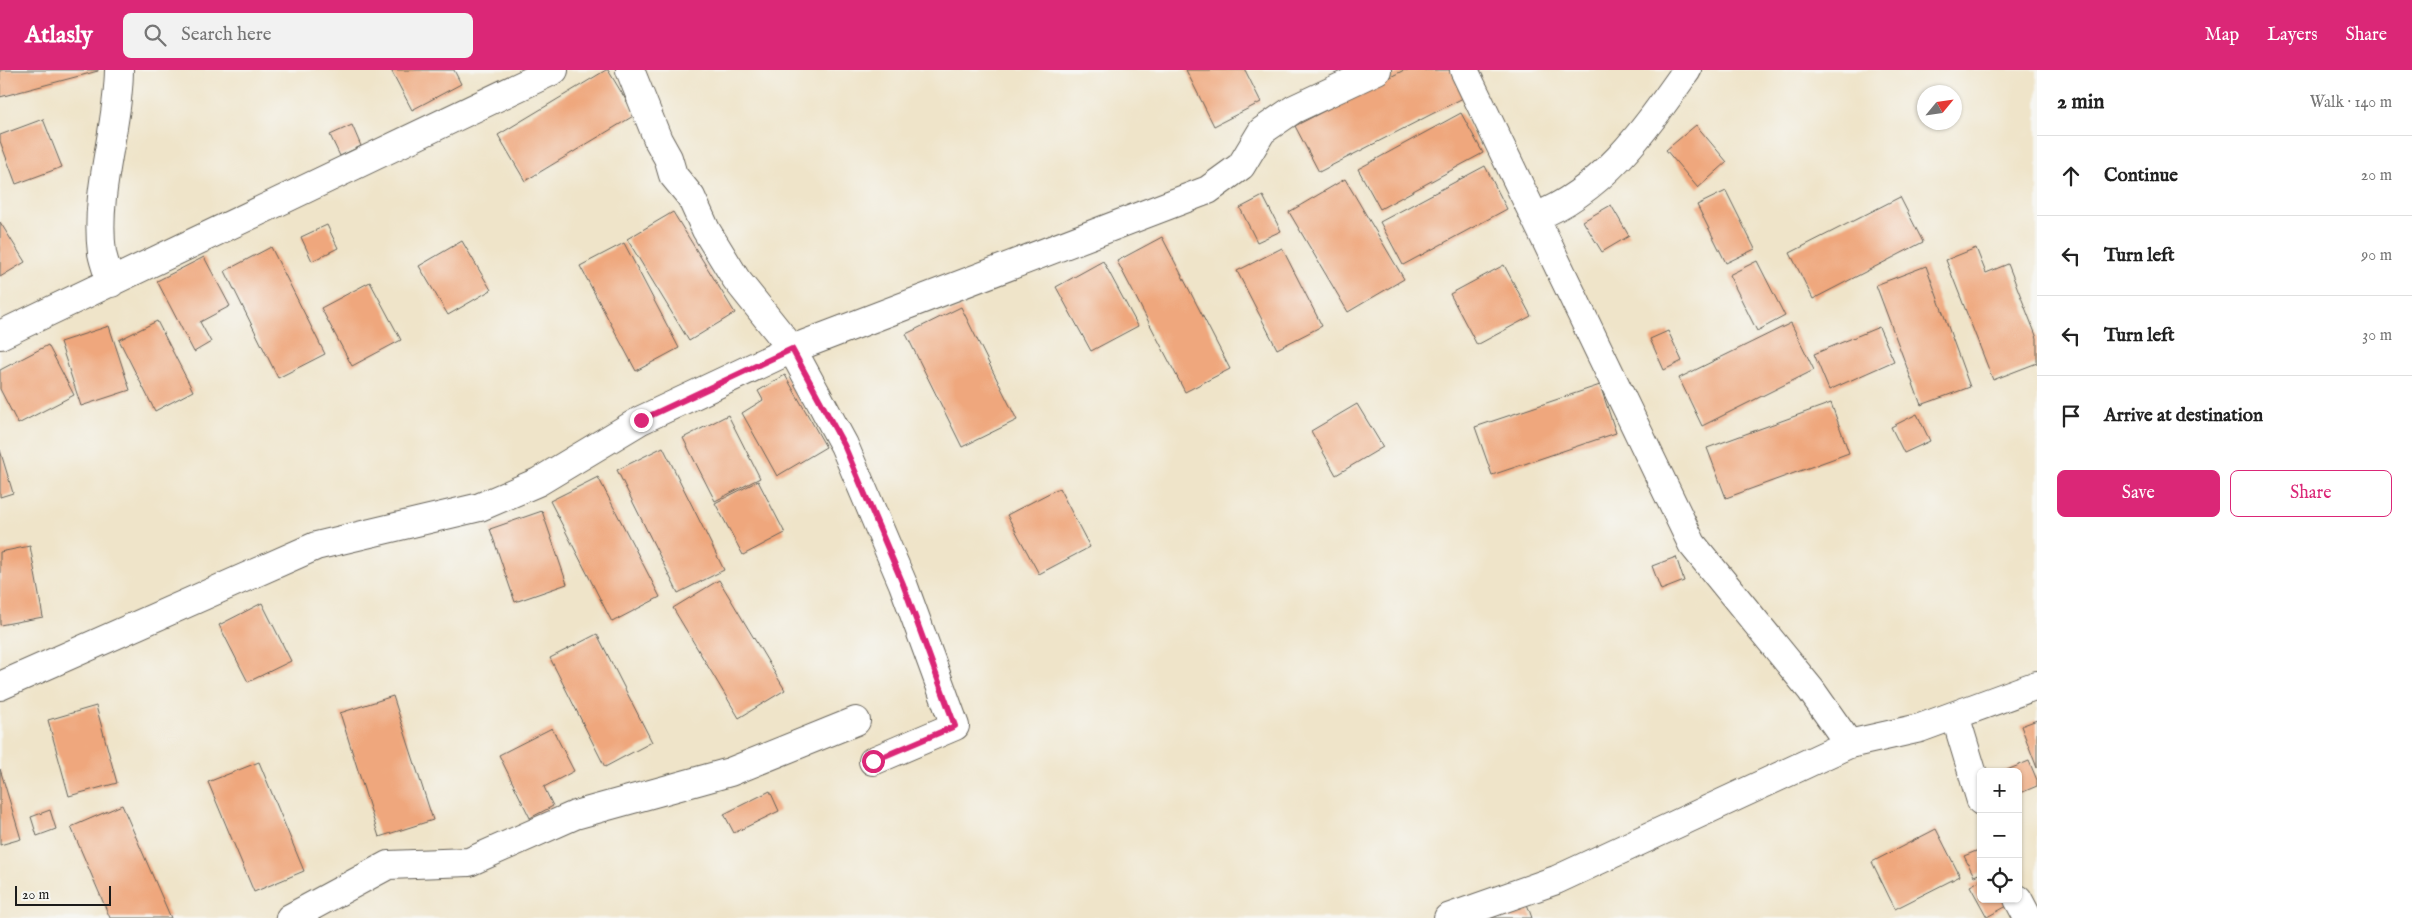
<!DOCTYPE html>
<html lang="en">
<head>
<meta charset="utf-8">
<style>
  :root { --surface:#fff; --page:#f2f2f2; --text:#222; --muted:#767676; --line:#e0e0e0; --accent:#db2777 }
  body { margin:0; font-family:"IM FELL English",serif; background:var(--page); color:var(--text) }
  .controls { position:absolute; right:15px; bottom:15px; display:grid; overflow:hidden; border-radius:8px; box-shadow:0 1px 4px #0004 }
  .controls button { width:45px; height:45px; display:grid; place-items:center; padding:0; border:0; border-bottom:1px solid var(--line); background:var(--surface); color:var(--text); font:25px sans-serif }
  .compass { position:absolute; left:1917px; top:15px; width:45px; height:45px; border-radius:50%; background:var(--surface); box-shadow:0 1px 4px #0004; rotate:61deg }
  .scale { position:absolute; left:15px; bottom:12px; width:96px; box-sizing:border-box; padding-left:5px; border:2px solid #1c1c1c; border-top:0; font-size:14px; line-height:18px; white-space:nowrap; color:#1c1c1c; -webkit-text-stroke:4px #f6f6f2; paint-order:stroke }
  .stop { position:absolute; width:15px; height:15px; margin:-11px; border:4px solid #db2777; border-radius:50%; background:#fff }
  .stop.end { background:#db2777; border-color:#fff; box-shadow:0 1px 5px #0008 }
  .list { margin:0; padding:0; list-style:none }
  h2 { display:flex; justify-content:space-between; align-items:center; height:65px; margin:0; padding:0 20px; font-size:21px }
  h2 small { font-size:16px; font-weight:400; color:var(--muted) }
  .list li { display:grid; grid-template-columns:32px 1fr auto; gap:15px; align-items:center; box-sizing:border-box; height:80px; padding:0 20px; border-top:1px solid var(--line) }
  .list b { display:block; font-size:19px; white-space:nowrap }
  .list em { font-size:16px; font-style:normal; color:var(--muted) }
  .actions { display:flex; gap:10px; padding:15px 20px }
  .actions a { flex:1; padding:11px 0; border:1px solid var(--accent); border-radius:8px; text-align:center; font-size:18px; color:var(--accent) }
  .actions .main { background:var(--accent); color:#fff }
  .icon { flex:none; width:28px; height:28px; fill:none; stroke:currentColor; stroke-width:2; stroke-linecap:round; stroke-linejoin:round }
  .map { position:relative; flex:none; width:2037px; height:848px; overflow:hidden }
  header { display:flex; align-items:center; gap:30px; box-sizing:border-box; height:70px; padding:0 25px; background:var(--accent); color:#fff }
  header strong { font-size:24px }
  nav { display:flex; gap:28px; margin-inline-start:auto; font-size:18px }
  .search { width:350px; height:45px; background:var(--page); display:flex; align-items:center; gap:12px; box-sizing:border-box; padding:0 18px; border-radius:8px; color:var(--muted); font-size:19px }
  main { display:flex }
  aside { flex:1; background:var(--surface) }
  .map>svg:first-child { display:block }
  .building { fill:#efa77d }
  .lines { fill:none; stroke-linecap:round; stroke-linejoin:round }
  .street-casing { stroke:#666259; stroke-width:30 }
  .street { stroke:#fff; stroke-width:28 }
  .route { stroke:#db2777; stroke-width:6 }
</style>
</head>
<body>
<header>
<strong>Atlasly</strong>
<div class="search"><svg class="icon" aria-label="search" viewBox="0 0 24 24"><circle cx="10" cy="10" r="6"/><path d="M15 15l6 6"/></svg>Search here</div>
<nav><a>Map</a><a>Layers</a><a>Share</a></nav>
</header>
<main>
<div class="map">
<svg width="2037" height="848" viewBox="0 0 2037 848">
  <rect width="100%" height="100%" fill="#f6f6f2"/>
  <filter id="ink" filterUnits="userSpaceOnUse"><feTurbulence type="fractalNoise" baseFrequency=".02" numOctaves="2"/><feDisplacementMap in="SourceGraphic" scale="10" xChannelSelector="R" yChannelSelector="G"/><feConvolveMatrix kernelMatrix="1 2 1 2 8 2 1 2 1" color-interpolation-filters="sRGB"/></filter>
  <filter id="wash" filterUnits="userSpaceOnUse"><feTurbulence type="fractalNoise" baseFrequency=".0096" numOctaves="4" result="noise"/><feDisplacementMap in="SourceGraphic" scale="20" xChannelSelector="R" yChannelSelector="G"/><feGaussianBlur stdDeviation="1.12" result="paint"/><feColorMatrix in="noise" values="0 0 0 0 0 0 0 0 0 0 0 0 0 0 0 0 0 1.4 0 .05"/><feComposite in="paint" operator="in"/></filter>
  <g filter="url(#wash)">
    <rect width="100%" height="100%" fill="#efe4c9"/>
    <g id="blocks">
      <path class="building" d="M0,0h98v1l-98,26z
        M391,0h63l7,14 -49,26z
        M606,0h2l27,45 -110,66 -27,-46z
        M1186,0h59l16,32 -47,24z
        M1404,0h47l14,27 -146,75 -24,-46z
        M1461,43l22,40 -103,56 -22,-40z
        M43,49l19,48 -46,17 -16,-43v-6z
        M352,55l9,21 -21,10 -10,-21z
        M1696,55l31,37 -29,26 -32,-38z
        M1485,96l22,43 -104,56 -23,-43z
        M1345,109l59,100 -56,33 -59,-100z
        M1726,121l29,58 -29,14 -29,-58z
        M1263,126l18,35 -24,11 -17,-34z
        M1900,127l23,45 -110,57 -23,-46z
        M1611,135l18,31 -27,16 -19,-31z
        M673,142l62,101 -46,28 -62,-102z
        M0,152l25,40 -25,15z
        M327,155l11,23 -26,13 -11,-24z
        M1162,167l68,132 -45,23 -68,-131z
        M462,171l29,49 -43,25 -29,-49z
        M624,173l55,105 -43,23 -56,-105z
        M271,177l54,107 -47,24 -53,-107z
        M1282,178l40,78 -45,23 -40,-78z
        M1976,178l10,25 22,-9 29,74v25l-44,17 -47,-120z
        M204,187l26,49 -30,16 11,20 -17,10 -37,-71z
        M1103,191l35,65 -47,25 -35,-64z
        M1757,191l28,55 -28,15 -28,-56z
        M1504,195l27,51 -54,29 -27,-51z
        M1926,196l44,121 -49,18 -45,-120z
        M370,212l31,58 -49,26 -31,-58z
        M961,237l56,113 -55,27 -56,-113z
        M157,251l36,70 -38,20 -36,-71z
        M1791,253l23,47 -112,56 -23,-48z
        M109,256l21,64 -49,16 -21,-64z
        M1879,257l15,34 -65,29 -15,-36z
        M1668,261l14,30 -18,9 -14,-31z
        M48,275l26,50 -56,29 -18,-35v-19z
        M785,305l41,72 -49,29 -35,-63 21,-13 -5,-9z
        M1600,315l16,48 -124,42 -17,-48z
        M1831,333l18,50 -123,45 -19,-50z
        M1357,334l26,43 -47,28 -25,-44z
        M1917,344l13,27 -26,12 -13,-26z
        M728,345l32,63 -45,23 -32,-63z
        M663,377l61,123 -46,23 -61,-123z
        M0,380l13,43 -13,4z
        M598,407l62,120 -48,25 -62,-121z
        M758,411l27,52 -42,22 -28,-52z
        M1059,418l31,59 -51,27 -32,-59z
        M542,441l25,73 -52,18 -25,-73z
        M30,476l13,71 -43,8v-73z
        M1676,487l8,24 -23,9 -9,-24z
        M719,510l66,110 -46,28 -66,-110z
        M262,533l29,58 -43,21 -29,-57z
        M597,564l55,108 -47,25 -55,-109z
        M393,626l40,124 -54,17 -39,-124z
        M96,636l21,77 -48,13 -21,-76z
        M2037,650v48l-16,-42z
        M552,658l22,43 -30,16 9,19 -23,12 -31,-63z
        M2029,691l8,19v6l-19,8v-22h-16z
        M259,692l45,109 -50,21 -46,-110z
        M0,699l21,70 -21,6z
        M770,721l9,20 -45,22 -10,-19z
        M122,735l49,113h-61l-39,-91z
        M50,740l6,19 -19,7 -6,-19z
        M1936,759l24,47 -65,33 -23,-47z
        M1981,779v24l-7,3 -10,-20z
        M1981,810v19h34l1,2 -29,16 -17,-31z
        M1527,834l5,14h-41z"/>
    </g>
  </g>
  <g filter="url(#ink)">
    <use href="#blocks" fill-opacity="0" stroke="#666259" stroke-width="1"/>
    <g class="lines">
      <g class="street-casing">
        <path id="street" d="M630,0l28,70 10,18 5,17 18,22 15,33 30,49 56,70 52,96 59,139 52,142 -82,35
          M1464,0l228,474 119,146 38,54
          M1535,147c69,-27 111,-89 152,-147
          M111,213c-3,-10 -7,-20 -9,-30 -8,-62 16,-121 17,-183
          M0,265l554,-265
          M0,616l316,-140 164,-39 58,-25 103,-62 151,-71 416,-159 33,-24 21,-35 32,-22 83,-39
          M1955,645l26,86
          M2018,829l10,19
          M290,848l98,-53 81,-3 106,-47 155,-43 126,-51
          M1448,848l108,-38 293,-136 71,-16 117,-43"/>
      </g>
      <use href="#street" class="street"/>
    </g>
  </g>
  <g class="lines" filter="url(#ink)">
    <path class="route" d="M641,350l151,-71 52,96 59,139 52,142 -82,35"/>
  </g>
</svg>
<div class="controls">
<button>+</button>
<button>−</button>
<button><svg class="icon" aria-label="locate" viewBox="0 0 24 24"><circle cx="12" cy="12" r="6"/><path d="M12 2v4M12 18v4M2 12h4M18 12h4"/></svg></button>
</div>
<svg class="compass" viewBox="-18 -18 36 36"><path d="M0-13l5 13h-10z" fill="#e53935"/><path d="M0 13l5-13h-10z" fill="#767676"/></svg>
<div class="scale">20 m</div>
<div class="stop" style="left:873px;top:691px"></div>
<div class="stop end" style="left:641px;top:350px"></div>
</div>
<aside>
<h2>2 min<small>Walk · 140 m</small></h2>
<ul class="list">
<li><svg class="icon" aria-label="ahead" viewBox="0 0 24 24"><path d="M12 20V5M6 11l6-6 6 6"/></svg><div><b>Continue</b></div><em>20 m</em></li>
<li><svg class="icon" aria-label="left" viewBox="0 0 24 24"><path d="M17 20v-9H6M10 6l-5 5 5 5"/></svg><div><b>Turn left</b></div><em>90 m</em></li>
<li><svg class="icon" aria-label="left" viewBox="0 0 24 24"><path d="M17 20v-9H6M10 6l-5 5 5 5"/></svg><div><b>Turn left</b></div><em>30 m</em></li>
<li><svg class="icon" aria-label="arrive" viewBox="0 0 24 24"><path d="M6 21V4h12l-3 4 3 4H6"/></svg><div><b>Arrive at destination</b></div></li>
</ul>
<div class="actions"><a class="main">Save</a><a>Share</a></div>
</aside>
</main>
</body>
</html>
